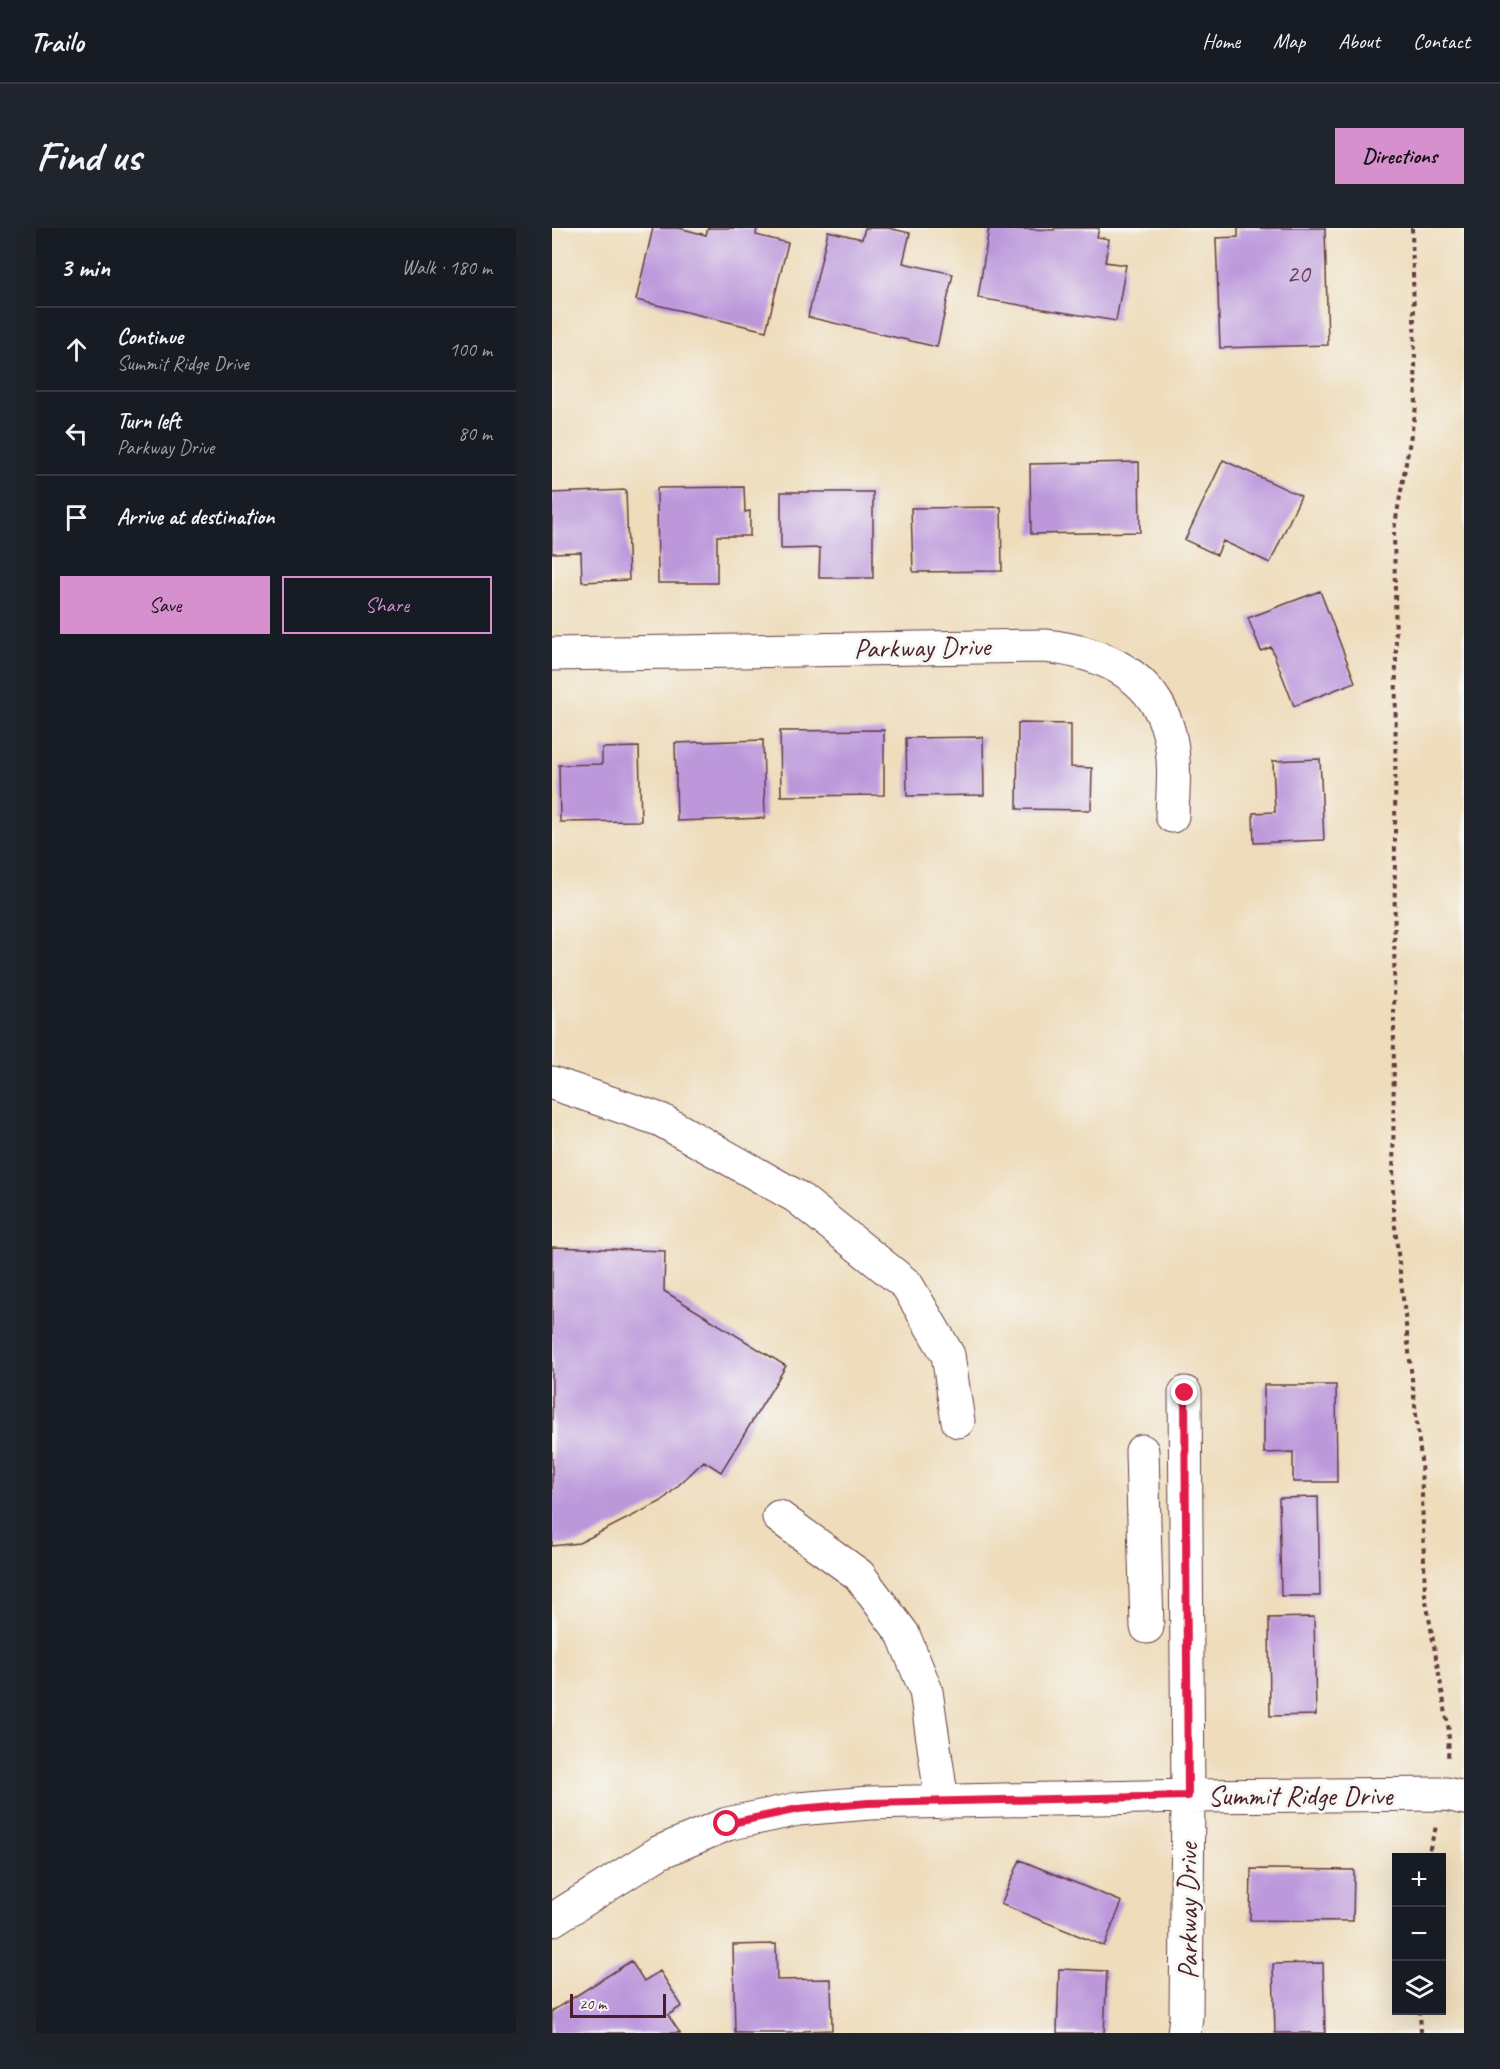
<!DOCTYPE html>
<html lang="en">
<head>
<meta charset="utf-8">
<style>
  :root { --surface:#171b24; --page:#20242c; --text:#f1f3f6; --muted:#9ea1a6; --line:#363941; --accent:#d690ce }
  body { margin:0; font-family:Caveat,sans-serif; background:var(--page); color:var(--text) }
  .controls { position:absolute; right:18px; bottom:18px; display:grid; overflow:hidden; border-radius:0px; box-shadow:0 6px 24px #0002 }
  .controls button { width:54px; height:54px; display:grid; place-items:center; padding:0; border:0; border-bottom:2px solid var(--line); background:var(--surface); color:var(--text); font:30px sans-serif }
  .scale { position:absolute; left:18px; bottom:15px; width:96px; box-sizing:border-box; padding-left:6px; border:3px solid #4a1f2b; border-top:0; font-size:16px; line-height:21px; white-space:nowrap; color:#4a1f2b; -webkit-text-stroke:4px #f6f6f2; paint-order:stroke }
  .stop { position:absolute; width:18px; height:18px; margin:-14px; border:4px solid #e11d48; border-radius:50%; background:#fff }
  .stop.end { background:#e11d48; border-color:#fff; box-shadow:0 2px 6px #0008 }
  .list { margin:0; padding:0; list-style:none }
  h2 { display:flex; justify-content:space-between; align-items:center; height:78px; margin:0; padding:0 24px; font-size:26px }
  h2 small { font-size:20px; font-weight:400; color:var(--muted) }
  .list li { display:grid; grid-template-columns:39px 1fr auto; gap:18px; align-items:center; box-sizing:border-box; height:84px; padding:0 24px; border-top:2px solid var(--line) }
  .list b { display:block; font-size:22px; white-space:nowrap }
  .list p { margin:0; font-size:20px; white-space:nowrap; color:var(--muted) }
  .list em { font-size:20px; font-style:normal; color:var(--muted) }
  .actions { display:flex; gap:12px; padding:18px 24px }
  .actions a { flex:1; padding:14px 0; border:2px solid var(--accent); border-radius:0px; text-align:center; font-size:21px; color:var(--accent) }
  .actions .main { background:var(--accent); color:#111 }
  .icon { flex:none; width:33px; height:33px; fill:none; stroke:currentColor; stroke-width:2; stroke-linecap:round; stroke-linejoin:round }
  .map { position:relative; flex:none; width:912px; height:1805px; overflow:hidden; border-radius:0px }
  header { display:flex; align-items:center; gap:36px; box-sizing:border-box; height:84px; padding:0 30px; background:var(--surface); border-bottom:2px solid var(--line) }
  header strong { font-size:28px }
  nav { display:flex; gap:33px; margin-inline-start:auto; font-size:21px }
  .intro { display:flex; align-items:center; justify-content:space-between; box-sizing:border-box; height:144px; padding:0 36px }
  h1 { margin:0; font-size:42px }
  .button { padding:15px 27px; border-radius:0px; background:var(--accent); color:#111; font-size:21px; font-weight:700 }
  main { display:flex; gap:36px; padding:0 36px }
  aside { flex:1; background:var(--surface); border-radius:0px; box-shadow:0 6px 24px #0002 }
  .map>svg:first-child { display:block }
  .building { fill:#bc98db }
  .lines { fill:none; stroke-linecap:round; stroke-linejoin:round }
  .minor-casing { stroke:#633b40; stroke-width:35 }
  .path { stroke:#633b40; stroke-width:4; stroke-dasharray:4.5 4.5; stroke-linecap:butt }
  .minor { stroke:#fff; stroke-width:33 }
  .route { stroke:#e11d48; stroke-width:8 }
  .labels { text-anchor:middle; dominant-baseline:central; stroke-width:6; stroke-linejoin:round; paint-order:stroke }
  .number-label { font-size:26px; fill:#663d57 }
  .street-label { font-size:28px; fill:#4a1f2b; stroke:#f6f6f2 }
</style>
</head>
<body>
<header>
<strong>Trailo</strong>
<nav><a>Home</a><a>Map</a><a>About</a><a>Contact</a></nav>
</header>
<div class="intro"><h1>Find us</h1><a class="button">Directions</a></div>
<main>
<aside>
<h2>3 min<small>Walk · 180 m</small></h2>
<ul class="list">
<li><svg class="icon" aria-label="ahead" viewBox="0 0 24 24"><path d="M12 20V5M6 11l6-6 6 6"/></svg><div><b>Continue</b><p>Summit Ridge Drive</p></div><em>100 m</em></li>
<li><svg class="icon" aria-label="left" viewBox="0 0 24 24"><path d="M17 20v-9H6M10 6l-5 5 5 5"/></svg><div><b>Turn left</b><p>Parkway Drive</p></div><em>80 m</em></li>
<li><svg class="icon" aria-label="arrive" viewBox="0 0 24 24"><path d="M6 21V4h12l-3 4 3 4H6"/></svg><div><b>Arrive at destination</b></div></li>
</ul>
<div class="actions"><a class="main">Save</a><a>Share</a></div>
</aside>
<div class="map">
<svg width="912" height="1805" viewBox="0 0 912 1805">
  <rect width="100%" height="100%" fill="#f6f6f2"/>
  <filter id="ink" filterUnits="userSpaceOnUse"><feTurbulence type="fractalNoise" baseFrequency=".0167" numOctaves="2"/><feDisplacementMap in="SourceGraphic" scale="12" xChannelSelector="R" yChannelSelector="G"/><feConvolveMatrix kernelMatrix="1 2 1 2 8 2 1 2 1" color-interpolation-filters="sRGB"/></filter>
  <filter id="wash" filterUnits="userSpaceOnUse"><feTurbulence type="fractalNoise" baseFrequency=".008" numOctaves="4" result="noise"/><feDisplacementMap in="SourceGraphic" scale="24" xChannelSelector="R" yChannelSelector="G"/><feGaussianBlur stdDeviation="1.35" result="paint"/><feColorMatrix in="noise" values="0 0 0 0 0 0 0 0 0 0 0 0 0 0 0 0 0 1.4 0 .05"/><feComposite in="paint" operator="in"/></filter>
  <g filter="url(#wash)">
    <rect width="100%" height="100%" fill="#eedcba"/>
    <g id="blocks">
      <path class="building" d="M101,0h26l27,7 2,-7h49l-1,7 32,8 -22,88 -130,-31z
        M313,0h23l22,5 -7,30 50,11 -16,73 -129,-30 20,-86 34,8z
        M437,0l65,2 1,-2h44l-2,9 12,2 -4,23 21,3 -10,56 -138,-23z
        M686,0h87l3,117 -108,3 -4,-110 22,-1z
        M671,232l78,36 -31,67 -47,-22 -6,14 -32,-15z
        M587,234l1,70 -109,2 -1,-70z
        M192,259l1,25 5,-1v25h-33v47h-59l-1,-95z
        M74,262l3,90 -47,2 -1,-30 -29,1v-60z
        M229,264h92v86h-54l1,-30 -39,1z
        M449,279l1,64 -89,1 -2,-64z
        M768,363l35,91 -61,24 -23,-59 -10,4 -13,-33z
        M466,495l53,1v43l21,1 -1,42 -74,-1z
        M332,502v65l-103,1 -1,-65z
        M431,509l1,58 -77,1 -1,-58z
        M211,512l2,78 -88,3 -2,-78z
        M87,519l2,74 -81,1 -1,-57 43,-1v-16z
        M768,531l4,81 -70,3 -1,-30 22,-1 -2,-51z
        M0,1019l113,4 -1,40 122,75 -65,106 -17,-11 -42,40 -83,42 -27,3z
        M712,1157h72l1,97h-44v-30l-29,1z
        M766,1269l2,99h-39l-2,-98z
        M762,1389l2,98 -46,1 -1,-98z
        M468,1632l102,42 -18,44 -103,-42z
        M699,1641l103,1 -1,51 -103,-1z
        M224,1716l1,36 54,-1 1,51 -28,1v2h-69l-2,-88z
        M79,1733l13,20 16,-10 22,35 -14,9 12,18h-128v-22z
        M771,1735l2,70h-50l-2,-69z
        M507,1741l48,2 -3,62h-47z"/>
    </g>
  </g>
  <g filter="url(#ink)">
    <use href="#blocks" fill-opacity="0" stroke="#633b40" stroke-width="1.5"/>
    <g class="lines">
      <g class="minor-casing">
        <path id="minor" d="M0,426l493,-8c55,6 109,27 124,87 7,27 4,56 3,83
          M0,855l109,37 136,77 110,88 41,70 10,66
          M590,1223l5,176
          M227,1289l80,58 44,59 23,57 16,111
          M0,1692l108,-68 67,-28 71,-15 71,-6 319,-7 259,-2 17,4
          M632,1805l2,-16 2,-221 -3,-403"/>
      </g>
      <path class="path" d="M860,0l4,179 -22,123 2,120 -3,559 28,250 4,136 24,136 -1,30
        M875,1630l9,-31
        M868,1782l1,23"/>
      <use href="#minor" class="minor"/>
    </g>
  </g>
  <g class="lines" filter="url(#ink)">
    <path class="route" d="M175,1596l71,-15 70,-6 320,-7 -3,-403"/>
  </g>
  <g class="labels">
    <g class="number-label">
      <text x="746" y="45">20</text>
    </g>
    <g class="street-label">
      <text transform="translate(370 419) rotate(-1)">Parkway Drive</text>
      <text x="748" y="1567">Summit Ridge Drive</text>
      <text transform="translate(635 1683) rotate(-90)">Parkway Drive</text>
    </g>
  </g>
</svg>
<div class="controls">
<button>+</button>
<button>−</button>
<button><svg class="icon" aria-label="layers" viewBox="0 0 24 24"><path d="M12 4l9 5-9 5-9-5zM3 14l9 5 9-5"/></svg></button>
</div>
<div class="scale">20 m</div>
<div class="stop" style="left:175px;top:1596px"></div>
<div class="stop end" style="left:633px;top:1165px"></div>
</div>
</main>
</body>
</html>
